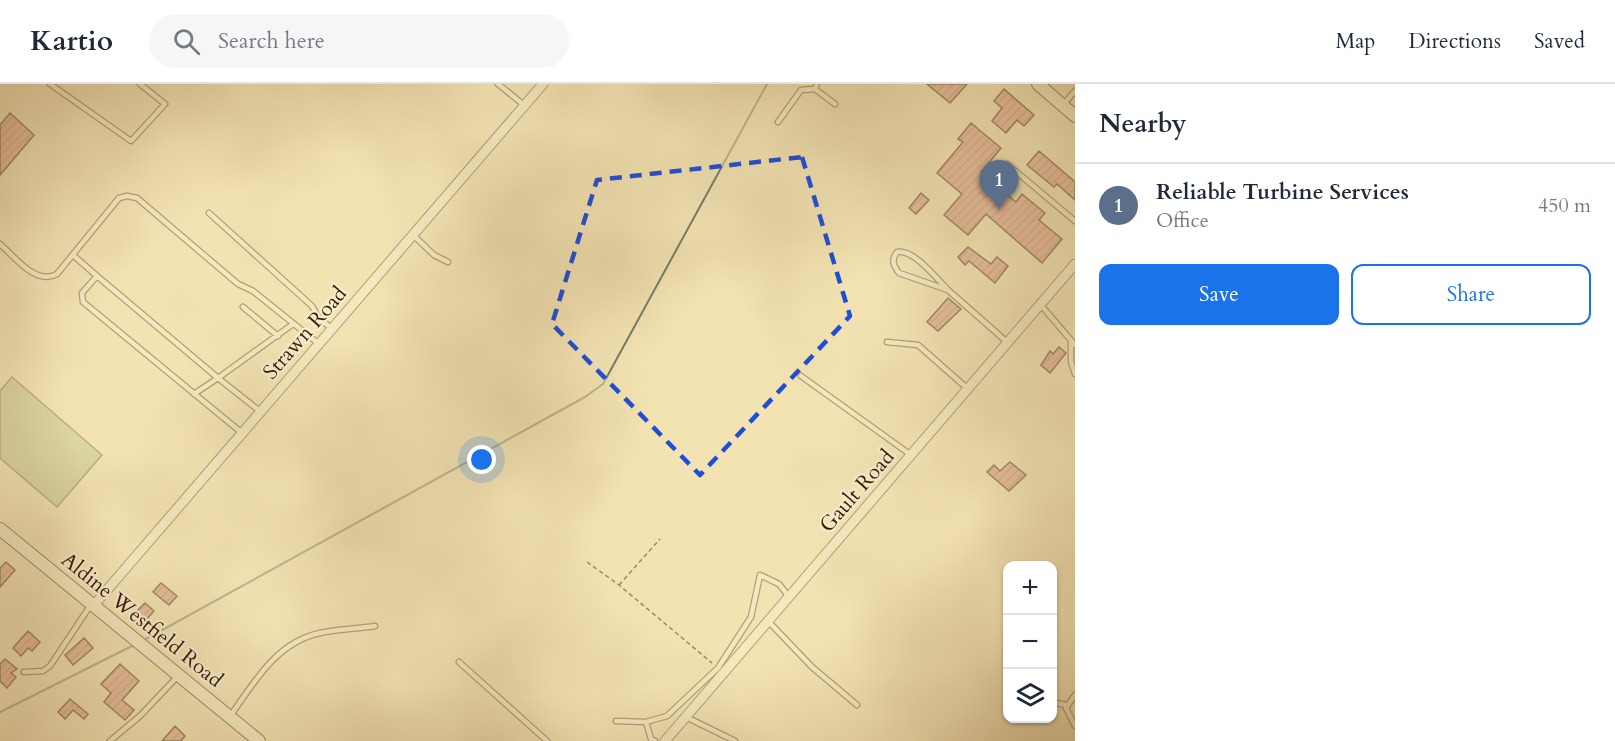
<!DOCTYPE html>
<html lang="en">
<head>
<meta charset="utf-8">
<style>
  :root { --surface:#fff; --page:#f6f6f7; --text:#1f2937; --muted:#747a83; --line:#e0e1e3; --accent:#1a73e8 }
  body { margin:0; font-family:Cardo,serif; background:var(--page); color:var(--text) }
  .controls { position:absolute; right:18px; bottom:18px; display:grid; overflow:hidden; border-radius:12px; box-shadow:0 2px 4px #0004 }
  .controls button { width:54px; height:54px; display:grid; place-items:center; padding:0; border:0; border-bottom:2px solid var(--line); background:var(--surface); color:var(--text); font:30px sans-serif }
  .you { position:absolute; left:482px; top:376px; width:21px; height:21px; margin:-15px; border:4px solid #fff; border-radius:50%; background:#1a73e8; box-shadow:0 0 0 9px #1a73e833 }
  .badge { display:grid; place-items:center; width:39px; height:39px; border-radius:50%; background:var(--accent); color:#fff; font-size:20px; font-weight:700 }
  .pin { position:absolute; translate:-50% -50px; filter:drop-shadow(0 2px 3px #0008) }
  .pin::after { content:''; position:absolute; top:32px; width:21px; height:18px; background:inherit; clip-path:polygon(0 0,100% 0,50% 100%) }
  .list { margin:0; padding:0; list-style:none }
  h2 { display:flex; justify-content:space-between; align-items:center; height:78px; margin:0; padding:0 24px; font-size:26px }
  h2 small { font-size:20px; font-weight:400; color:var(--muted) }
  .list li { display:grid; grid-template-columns:39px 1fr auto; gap:18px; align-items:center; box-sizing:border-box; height:84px; padding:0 24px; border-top:2px solid var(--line) }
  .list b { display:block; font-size:22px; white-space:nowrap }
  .list p { margin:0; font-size:20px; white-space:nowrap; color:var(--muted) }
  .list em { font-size:20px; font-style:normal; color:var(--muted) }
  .actions { display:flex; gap:12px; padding:18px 24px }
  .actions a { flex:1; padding:14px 0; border:2px solid var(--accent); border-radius:12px; text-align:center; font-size:21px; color:var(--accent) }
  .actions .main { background:var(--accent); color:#fff }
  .icon { flex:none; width:33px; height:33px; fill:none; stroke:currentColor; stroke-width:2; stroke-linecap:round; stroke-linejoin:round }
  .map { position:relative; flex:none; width:1075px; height:657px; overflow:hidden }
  header { display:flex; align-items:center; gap:36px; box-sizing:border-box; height:84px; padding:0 30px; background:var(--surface); border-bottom:2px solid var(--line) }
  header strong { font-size:28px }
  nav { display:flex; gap:33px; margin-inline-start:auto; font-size:21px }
  .search { width:420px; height:54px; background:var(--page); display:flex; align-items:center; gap:15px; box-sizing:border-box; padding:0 21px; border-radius:33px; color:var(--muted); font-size:22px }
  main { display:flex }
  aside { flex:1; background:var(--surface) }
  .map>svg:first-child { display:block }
  .pitch { fill:#bec38a; stroke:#7a7045; stroke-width:1.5 }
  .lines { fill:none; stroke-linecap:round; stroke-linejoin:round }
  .stream { stroke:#737e67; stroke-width:2 }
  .building { fill:url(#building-hatch); stroke:#361e00; stroke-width:1.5 }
  .lane-casing { stroke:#654f2d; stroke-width:7 }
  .street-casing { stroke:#654f2d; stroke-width:11 }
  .secondary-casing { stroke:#361e00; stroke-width:14 }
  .path { stroke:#361e00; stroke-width:1.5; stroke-dasharray:4.5 3; stroke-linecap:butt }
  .lane { stroke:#f7edce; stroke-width:4.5 }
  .street { stroke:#f7edce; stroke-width:9 }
  .secondary { stroke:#f7edce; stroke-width:12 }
  .marked { fill:none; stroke:#1d4ed8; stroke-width:4.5; stroke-dasharray:12 8; stroke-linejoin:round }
  .labels { text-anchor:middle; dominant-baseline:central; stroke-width:4.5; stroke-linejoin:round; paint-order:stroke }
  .street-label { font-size:21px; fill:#361e00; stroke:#f7edce }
</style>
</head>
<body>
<header>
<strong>Kartio</strong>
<div class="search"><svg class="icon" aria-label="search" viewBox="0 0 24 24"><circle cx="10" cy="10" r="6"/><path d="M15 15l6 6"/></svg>Search here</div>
<nav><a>Map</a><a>Directions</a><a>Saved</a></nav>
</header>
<main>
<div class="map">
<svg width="1075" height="657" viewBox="0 0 1075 657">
  <defs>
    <pattern id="building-hatch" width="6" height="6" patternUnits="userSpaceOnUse" patternTransform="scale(1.5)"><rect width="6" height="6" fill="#da9182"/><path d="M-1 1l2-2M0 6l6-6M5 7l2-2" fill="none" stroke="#b27668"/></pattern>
  </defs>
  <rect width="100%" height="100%" fill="#f3e3b3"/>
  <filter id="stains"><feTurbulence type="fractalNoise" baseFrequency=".00333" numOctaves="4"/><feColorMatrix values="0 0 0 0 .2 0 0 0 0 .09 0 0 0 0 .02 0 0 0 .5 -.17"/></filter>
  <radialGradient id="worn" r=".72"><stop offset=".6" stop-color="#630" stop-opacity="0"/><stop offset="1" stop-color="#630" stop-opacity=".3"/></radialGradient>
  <path class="pitch" d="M12,293l90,78 -45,52 -57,-49v-67z"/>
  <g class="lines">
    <path class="stream" d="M144,556l441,-243 18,-13 164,-300
      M0,628l134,-67"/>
  </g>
  <path class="building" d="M927,0h40l-17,19z
    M1004,5l30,26 -10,11 -7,-6 -11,13 -14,-12 10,-13 -8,-7z
    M10,29l24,22 -34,40v-50z
    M971,39l30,25 -20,24 35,30 6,-8 23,19 -6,7 23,19 -20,24 -56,-49 -18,21 -24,-20 18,-21 -25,-21 26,-31 -5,-3z
    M1039,67l36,31v18l-18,-16 -3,3 -27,-22z
    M921,109l8,7 -13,14 -7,-6z
    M968,163l23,17 6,-7 11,9 -13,17 -26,-22 -4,4 -7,-8z
    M948,214l13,11 -23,22 -11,-9z
    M1059,263l7,6 -16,20 -9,-8 9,-14 3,3z
    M1010,378l16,13 -17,16 -22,-19 7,-7 6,6z
    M6,478l9,8 -15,17v-19z
    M161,499l16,13 -8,9 -16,-13z
    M145,519l9,8 -9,10 -9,-9z
    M28,547l12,11 -8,9 -4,-3 -7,8 -8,-8z
    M84,554l9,10 -20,17 -8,-10z
    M5,575l12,10 -6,4 5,4 -9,11 -7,-7v-17z
    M120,580l19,17 -17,19 12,10 -9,10 -21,-18 7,-9 -10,-9z
    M70,615l18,15 -4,5 -11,-9 -8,9 -7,-7z
    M175,642l10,10 -4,5h-19z"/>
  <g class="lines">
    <g class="lane-casing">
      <path id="lane" d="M50,0l81,57 34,-37 -25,-20
        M498,0l26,21
        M817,0l-2,5 20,15
        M1063,21l12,-14
        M778,38l23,-32 14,-1
        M1007,80l68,57
        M209,129l103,93 6,11 14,12
        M413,151l21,20 14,7
        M0,160c15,13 36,42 57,30l62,-76 8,-2 10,2 101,86 15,7 66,53
        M73,171l24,21 -15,17 1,9 159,131
        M97,192l121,102 -24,16
        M948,206c-12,-12 -34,-41 -51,-38 -6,8 -4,13 2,21l49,17 59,52
        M1040,220l35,41
        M243,223l35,29
        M887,258l31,3 50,44
        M1071,258v20l4,12
        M801,292l110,79
        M261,328l-43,-34 75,-54
        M768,537l44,46 45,38
        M459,578l88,79
        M24,588l19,-1 7,-5 40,-60
        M1075,611l-9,13 9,18
        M1052,618l14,3
        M231,631c24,-34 46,-73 89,-82 18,-4 37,-4 55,-7
        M686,633l49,24
        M616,637l30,1 21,-6 51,-48 33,-51 9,-42 19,9 10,13
        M646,638l5,17 4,2
        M110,657l30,-25 37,-39"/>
    </g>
    <g class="street-casing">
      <path id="street" d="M94,521l449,-521
        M665,657l410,-477"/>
    </g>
    <g class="secondary-casing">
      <path id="secondary" d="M1038,0l37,32
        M0,445l259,212"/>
    </g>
    <path class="path" d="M587,478l32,23 93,78
      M619,501l41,-46"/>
    <use href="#lane" class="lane"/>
    <use href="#street" class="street"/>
    <use href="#secondary" class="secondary"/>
  </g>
  <path d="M0 0H1075V657H0ZM802,73l48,159 -150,159 -148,-151 45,-144z" fill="#f3e3b3" fill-opacity=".55" fill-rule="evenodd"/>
  <path class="marked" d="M802,73l48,159 -150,159 -148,-151 45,-144z"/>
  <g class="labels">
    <g class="street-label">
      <text transform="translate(305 249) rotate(-49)">Strawn Road</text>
      <text transform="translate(857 407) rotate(-49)">Gault Road</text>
      <text transform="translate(142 536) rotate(39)">Aldine Westfield Road</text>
    </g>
  </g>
  <rect width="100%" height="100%" filter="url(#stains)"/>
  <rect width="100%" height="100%" fill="url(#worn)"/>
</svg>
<div class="controls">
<button>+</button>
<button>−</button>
<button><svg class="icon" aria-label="layers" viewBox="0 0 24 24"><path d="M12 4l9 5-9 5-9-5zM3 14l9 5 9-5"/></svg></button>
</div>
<div class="you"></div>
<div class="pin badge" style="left:999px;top:126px;background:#5c6f8a">1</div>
</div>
<aside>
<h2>Nearby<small></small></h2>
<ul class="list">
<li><span class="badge" style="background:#5c6f8a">1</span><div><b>Reliable Turbine Services</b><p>Office</p></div><em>450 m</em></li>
</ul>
<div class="actions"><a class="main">Save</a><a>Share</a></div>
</aside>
</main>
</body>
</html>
